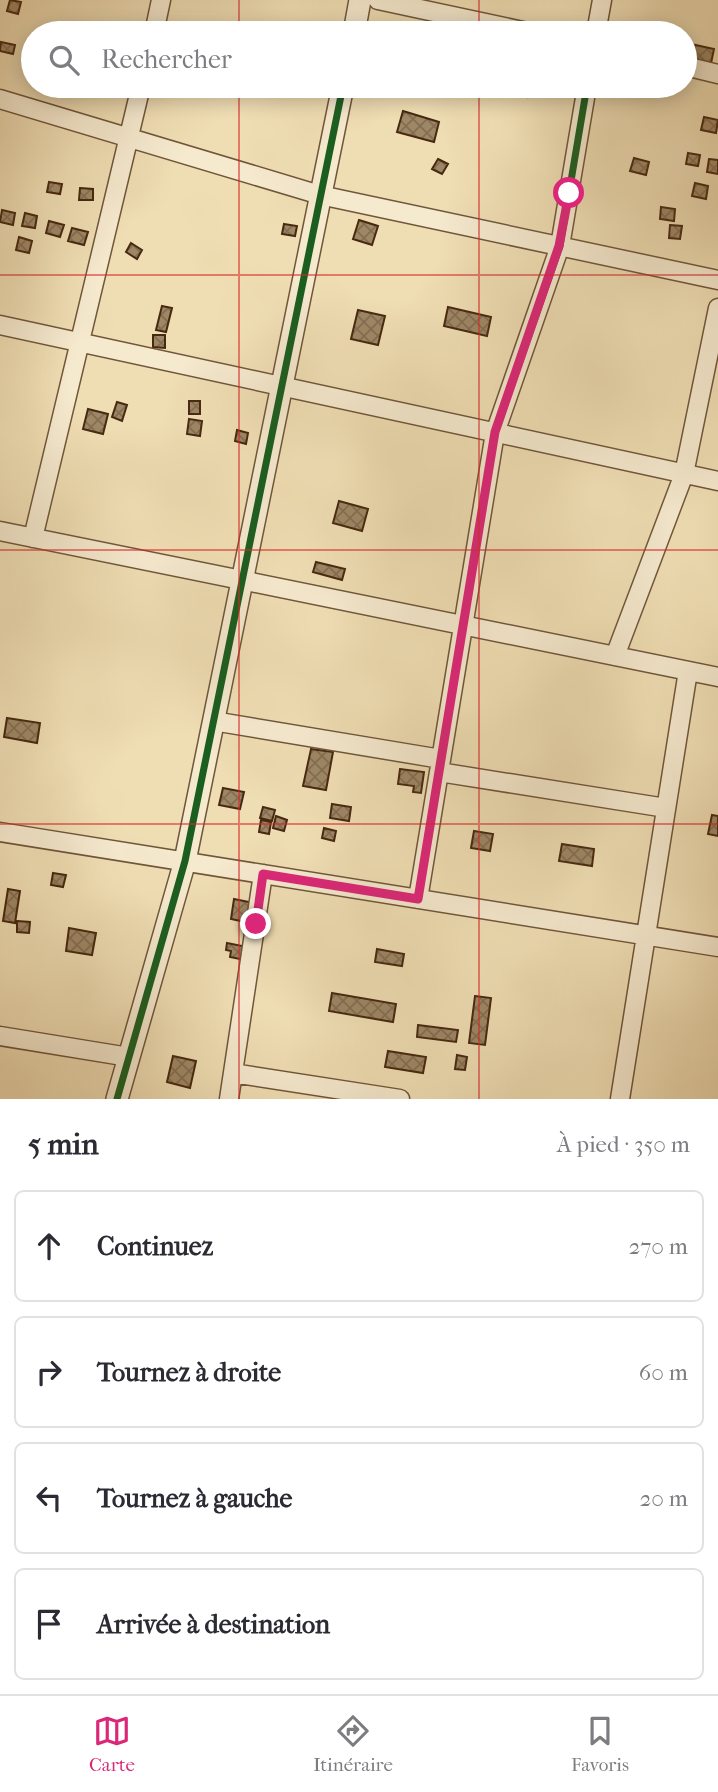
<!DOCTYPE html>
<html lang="fr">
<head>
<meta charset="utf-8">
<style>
  :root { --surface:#fff; --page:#f2f2f3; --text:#2b2b33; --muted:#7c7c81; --line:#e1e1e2; --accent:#db2777 }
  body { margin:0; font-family:"IM FELL French Canon",serif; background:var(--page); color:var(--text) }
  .stop { position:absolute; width:21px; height:21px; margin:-16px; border:5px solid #db2777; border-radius:50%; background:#fff }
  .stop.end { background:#db2777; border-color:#fff; box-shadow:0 2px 7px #0008 }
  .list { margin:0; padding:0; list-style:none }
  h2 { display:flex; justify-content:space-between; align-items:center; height:91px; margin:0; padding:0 28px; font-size:30px }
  h2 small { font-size:23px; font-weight:400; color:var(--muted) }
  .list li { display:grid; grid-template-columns:46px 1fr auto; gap:21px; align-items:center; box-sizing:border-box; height:112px; margin:0 14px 14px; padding:0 14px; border:2px solid var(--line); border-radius:10px }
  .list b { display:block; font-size:26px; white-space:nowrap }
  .list em { font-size:23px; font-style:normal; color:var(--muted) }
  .icon { flex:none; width:38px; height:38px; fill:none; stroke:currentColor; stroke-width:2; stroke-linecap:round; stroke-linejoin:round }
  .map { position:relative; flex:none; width:718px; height:1099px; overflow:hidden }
  .search { position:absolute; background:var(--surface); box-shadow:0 4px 18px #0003; left:21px; right:21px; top:21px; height:77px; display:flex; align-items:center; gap:18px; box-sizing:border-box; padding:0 24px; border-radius:38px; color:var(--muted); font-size:26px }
  .sheet { height:595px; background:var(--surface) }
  nav { display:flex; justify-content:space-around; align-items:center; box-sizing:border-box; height:98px; border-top:2px solid var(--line); background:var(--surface); font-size:19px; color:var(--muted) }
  nav a { display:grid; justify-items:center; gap:4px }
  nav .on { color:var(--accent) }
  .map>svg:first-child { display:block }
  .building { fill:url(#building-cross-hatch); stroke:#472911; stroke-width:2 }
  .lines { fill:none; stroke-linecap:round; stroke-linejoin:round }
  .minor-casing { stroke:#71563a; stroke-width:21 }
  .tertiary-casing { stroke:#71563a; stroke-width:24 }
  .minor { stroke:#f5e9ce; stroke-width:18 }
  .tertiary { stroke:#f5e9ce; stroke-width:21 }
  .cycleway-casing { stroke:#f5e9ce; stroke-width:11 }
  .cycleway { stroke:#1b5e20; stroke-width:7 }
  .route { stroke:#db2777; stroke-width:9 }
  .grid { fill:none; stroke:#d62828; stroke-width:2; stroke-opacity:0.55 }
</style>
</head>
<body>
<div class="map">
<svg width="718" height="1099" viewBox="0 0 718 1099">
  <defs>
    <pattern id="building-cross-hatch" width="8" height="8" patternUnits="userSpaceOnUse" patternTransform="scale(1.75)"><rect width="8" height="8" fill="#9e8765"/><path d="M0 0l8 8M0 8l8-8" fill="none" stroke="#836e52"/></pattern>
  </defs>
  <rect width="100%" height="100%" fill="#efddb3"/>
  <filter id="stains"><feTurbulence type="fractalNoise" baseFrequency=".00286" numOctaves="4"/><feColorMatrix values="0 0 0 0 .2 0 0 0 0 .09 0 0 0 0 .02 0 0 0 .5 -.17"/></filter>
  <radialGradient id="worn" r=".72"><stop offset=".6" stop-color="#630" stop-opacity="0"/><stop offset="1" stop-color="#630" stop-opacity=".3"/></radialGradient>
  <path class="building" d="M10,0l11,2 -3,12 -11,-3z
    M1,42l14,3 -2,9 -13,-3z
    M691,44l23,5 -4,19 -23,-5z
    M509,86h20l-2,11 -19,-4z
    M403,111l36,11 -5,20 -37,-10z
    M704,117l14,3 -2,13 -15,-3z
    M688,153l12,2 -2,11 -12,-2z
    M634,158l15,4 -3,13 -16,-4z
    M438,159l10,5 -6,10 -10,-5z
    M709,159l9,1v14l-11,-2z
    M49,182l13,2 -2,10 -13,-2z
    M695,183l13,3 -2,13 -14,-3z
    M80,188l13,1v11h-14z
    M661,207l14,2 -1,12 -14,-2z
    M2,210l13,3 -2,12 -13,-3z
    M25,213l12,3 -2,12 -13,-2z
    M359,220l19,6 -6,19 -19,-6z
    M49,221l15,4 -4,12 -14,-4z
    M284,224l13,2 -2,10 -13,-2z
    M670,225l12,1 -2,13 -11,-1z
    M72,228l16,4 -4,13 -16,-4z
    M19,237l13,4 -3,12 -13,-3z
    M131,243l11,7 -5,9 -11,-7z
    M162,306l10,2 -6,24 -10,-2z
    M448,307l43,10 -4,19 -43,-10z
    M358,310l27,6 -7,29 -27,-6z
    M153,335h12v13l-12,-1z
    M189,401h11v13h-11z
    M117,402l10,3 -5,16 -10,-4z
    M88,409l20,5 -5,20 -20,-5z
    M189,419l13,2 -2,15 -13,-2z
    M237,430l11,3 -2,11 -11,-3z
    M339,501l29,8 -6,22 -29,-8z
    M316,562l29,7 -3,11 -29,-8z
    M7,718l33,5 -3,20 -33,-6z
    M311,749l22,3 -7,38 -23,-4z
    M400,769l24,3 -3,21 -8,-1 1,-6 -16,-2z
    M223,788l21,4 -4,17 -21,-4z
    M332,804l19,3 -2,14 -19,-3z
    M263,807l12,3 -3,11 -12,-3z
    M712,815l6,1v20l-10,-2z
    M276,816l11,4 -3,11 -11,-3z
    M261,820l10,2 -2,12 -10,-2z
    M324,828l12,3 -2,10 -12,-3z
    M474,831l19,3 -3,17 -19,-3z
    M562,844l32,5 -2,17 -33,-5z
    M53,873l13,2 -3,12 -12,-2z
    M8,889l12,2 -5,32 -12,-2z
    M234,899l20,4 -4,20 -19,-4z
    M17,921l13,1 -1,11 -12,-1z
    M69,928l27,5 -4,22 -26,-4z
    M227,943l20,4 -2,13 -15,-3 1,-6 -5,-1z
    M377,949l27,5 -2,12 -27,-4z
    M332,993l64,11 -3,18 -64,-11z
    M475,996l16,2 -6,47 -16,-2z
    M418,1025l40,5 -2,12 -39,-5z
    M388,1051l38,6 -3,16 -38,-6z
    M457,1055l10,2 -2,13 -10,-1z
    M173,1056l23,5 -6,27 -23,-6z"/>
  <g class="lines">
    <g class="minor-casing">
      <path id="minor" d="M378,0l154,33
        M154,33l7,-33
        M596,33l6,-33
        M685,66l33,8
        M0,99l320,96 398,85
        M0,325l718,156
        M0,531l718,146
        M33,538l108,-452
        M615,656l69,-182 34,-166
        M213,721l228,38
        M439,772l227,36
        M0,832l718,115
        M418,899l77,-466 65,-187 27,-160
        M0,1036l129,21
        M233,1073l167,26
        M229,1099l34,-225
        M620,1099l68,-428"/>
    </g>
    <g class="tertiary-casing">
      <path id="tertiary" d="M354,33l6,-33
        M117,1099l68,-238 158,-775"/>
    </g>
    <use href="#minor" class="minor"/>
    <use href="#tertiary" class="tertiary"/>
    <g class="cycleway-casing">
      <path id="cycleway" d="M418,899l77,-466 65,-187 27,-160
        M117,1099l68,-238 158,-775"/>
    </g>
    <use href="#cycleway" class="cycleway"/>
  </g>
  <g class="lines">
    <path class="route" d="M256,924l7,-50 155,25 77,-467 64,-186 10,-53"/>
  </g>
  <path class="grid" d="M239,0v33M479,0v33M239,86v1013M479,86v1013M0,275h718M0,550h718M0,824h718"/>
  <rect width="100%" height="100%" filter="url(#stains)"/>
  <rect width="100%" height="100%" fill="url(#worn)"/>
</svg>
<div class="stop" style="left:569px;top:193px"></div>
<div class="stop end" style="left:256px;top:924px"></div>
<div class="search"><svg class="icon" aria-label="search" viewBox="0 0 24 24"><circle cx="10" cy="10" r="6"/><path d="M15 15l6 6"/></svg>Rechercher</div>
</div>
<section class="sheet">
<h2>5 min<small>À pied · 350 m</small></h2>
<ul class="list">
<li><svg class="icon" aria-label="ahead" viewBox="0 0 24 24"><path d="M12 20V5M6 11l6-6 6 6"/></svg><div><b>Continuez</b></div><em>270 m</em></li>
<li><svg class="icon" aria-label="right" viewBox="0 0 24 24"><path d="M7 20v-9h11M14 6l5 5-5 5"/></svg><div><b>Tournez à droite</b></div><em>60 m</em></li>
<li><svg class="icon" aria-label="left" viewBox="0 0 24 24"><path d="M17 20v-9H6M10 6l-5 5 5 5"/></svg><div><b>Tournez à gauche</b></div><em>20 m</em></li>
<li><svg class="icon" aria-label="arrive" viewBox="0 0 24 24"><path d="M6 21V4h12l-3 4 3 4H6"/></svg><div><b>Arrivée à destination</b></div></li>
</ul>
</section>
<nav>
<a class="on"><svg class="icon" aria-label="map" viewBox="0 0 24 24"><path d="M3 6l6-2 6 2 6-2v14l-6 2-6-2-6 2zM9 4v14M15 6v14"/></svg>Carte</a>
<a><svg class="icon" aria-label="directions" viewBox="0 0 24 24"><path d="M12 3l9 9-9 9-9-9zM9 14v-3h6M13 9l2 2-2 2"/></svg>Itinéraire</a>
<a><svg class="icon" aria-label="saved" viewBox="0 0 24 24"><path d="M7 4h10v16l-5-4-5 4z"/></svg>Favoris</a>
</nav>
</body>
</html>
